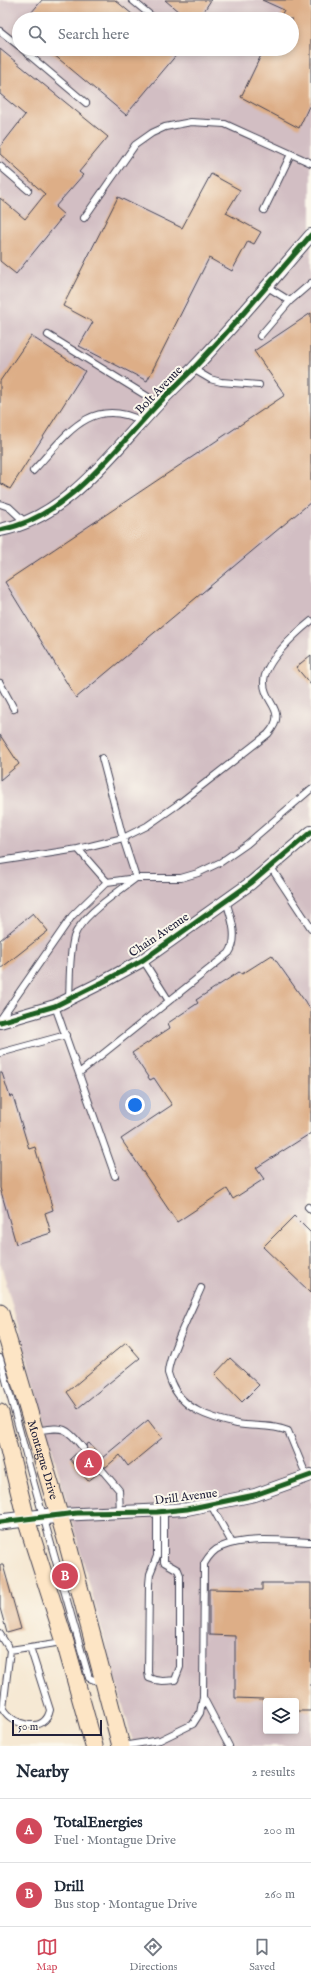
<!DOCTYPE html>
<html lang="en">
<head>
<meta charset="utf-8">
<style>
  :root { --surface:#fff; --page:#f6f6f7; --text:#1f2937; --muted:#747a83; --line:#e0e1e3; --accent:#d1495b }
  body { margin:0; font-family:"IM FELL English",serif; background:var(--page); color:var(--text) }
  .controls { position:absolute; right:12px; bottom:12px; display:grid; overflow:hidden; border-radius:4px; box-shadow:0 2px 6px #0003 }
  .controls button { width:36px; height:36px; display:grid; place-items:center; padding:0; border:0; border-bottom:1px solid var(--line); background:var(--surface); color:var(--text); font:20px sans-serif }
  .scale { position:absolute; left:12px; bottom:10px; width:90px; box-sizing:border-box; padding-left:4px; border:2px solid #22223b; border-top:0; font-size:11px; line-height:14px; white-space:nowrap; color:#22223b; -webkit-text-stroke:3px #fbf7ec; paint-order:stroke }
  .you { position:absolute; left:135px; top:1105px; width:14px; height:14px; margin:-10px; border:3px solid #fff; border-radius:50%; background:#1a73e8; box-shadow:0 0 0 6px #1a73e833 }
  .badge { display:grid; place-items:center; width:26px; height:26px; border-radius:50%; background:var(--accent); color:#fff; font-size:13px; font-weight:700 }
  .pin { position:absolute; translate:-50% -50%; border:2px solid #fff; box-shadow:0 1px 4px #0006 }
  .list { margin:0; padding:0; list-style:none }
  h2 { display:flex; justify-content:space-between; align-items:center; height:52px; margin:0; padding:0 16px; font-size:17px }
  h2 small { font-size:13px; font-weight:400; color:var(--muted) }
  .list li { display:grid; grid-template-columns:26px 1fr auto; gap:12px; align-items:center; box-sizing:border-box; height:64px; padding:0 16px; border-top:1px solid var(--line) }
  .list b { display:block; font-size:15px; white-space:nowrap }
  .list p { margin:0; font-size:13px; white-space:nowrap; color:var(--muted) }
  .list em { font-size:13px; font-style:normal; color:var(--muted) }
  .icon { flex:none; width:22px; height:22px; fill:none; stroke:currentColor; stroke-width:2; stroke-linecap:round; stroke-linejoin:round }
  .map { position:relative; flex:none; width:311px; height:1746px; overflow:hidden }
  .search { position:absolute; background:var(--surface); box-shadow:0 2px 6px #0003; left:12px; right:12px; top:12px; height:44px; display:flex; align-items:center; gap:10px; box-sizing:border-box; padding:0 14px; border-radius:22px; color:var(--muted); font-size:15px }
  .sheet { height:180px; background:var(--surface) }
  nav { display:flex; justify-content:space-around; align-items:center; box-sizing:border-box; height:56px; border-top:1px solid var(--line); background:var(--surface); font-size:11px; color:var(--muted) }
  nav a { display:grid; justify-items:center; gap:2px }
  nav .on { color:var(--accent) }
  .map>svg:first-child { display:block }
  .industrial { fill:#d2bec3; fill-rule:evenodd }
  .building { fill:#ddae87 }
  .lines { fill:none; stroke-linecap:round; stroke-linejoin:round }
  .service-casing { stroke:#424052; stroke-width:8 }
  .minor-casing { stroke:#424052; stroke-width:14 }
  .tertiary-casing { stroke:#424052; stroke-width:17 }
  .secondary-casing { stroke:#424052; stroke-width:19 }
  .service { stroke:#fff; stroke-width:6 }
  .minor { stroke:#fff; stroke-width:12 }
  .tertiary { stroke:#fff; stroke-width:15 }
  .secondary { stroke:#fde5c5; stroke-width:17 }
  .cycleway-casing { stroke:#fbf7ec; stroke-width:8 }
  .cycleway { stroke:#1b5e20; stroke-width:5 }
  .labels { text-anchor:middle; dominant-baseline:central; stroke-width:4; stroke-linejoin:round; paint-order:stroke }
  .street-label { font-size:12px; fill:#22223b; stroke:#fbf7ec }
</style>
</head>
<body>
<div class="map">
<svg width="311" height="1746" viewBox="0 0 311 1746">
  <rect width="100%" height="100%" fill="#fbf7ec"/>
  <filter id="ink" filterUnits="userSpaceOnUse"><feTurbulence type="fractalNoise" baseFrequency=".025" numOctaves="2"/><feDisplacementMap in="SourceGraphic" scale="8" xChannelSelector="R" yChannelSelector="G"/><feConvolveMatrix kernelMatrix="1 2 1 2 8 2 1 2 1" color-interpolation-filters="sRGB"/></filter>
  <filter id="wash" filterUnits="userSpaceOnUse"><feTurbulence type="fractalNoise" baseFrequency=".012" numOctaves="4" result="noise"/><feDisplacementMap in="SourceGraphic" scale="16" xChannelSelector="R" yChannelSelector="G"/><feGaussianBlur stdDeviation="0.9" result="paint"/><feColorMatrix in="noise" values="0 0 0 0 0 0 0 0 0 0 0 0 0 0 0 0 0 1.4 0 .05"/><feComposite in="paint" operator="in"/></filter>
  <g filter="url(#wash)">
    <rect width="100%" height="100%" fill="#f6e9d4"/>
    <path class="industrial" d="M0,0h311v1746h-177l-134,-485zM19,19h273v30h-273zM266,1701h30v30h-30z"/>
    <g id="blocks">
      <path class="building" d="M42,0h73l23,19h-112z
        M165,0h46l-12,19h-12z
        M262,0h49v102l-12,26 -58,-31 23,-48h28v-30h-13l5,-9z
        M0,49l108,88 -29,35 4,3 -28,32 9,8 -48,59 -16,-13v-63l25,21 20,-25 -45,-40v-7l25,-32 -25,-21z
        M47,49h126l5,4 -52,62z
        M211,174l29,16 -14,23 35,19 -7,12 -6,-3 -16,30 -23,-13 -62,123 -68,-35 14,-24 -30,-16 55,-109 64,31z
        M311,313v189l-235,196 -71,-116 280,-187 -31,-44z
        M31,336l54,35 -75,118 -10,-6v-102z
        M311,655v30l-15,-18z
        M0,735l19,29 -19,16z
        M33,913l15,18 -48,38v-29z
        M272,955l39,55v123l-55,35 8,11 -31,20 -6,-10 -50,33 -56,-83 51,-34 -18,-27 -4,2 -18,-27 38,-25 -2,-5 30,-20 -2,-3 43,-28 3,2z
        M0,1073h2l8,24 3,-1 16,53 6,-2 18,63 -8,3 6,20 -35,11 -16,-56z
        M294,1216l17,17v60l-48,-46z
        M126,1342l14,16 -62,50 -11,-16z
        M230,1358l29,27 -17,17 -27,-28z
        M148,1420l14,18 -34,28 -8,-11 -14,12 -7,-1 -1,3 1,4 -11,8 -18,-22 9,-8 4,1 3,-1v-6l3,-2 13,15z
        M0,1565h3l18,64 -14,4 -7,-25z
        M262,1583h49v128h-15v-10h-33v-2l-28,-1v-62l-26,-1v-46l53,1z"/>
    </g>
  </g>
  <g filter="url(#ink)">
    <use href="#blocks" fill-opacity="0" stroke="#424052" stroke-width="1"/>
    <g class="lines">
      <g class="service-casing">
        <path id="service" d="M132,0l23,19
          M0,31l19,15
          M22,49l64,54
          M0,166l28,24
          M264,210l27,-56
          M84,218l51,-73 17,-12 13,-6 26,-5 34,2 86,39
          M290,301l21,-18
          M48,335l110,68
          M260,336l30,-35 -24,-15
          M193,369l17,10 11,3 38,3
          M33,471c32,-34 56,-76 109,-50
          M0,504l9,3 17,16
          M0,683l14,26
          M78,849l45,-11 24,-12 30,-21 91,-71c21,-24 -4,-30 -4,-51 -1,-20 32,-50 47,-62
          M0,861l78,-12 29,33
          M270,866l41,62
          M143,960l26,41
          M69,999c1,-20 0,-43 5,-62 7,-22 45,-45 62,-59l-13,-40 -21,-80
          M55,1006l60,170
          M0,1020l72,-104 35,-34 29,-4h45l17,-5 23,-11 26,-18 64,-55
          M0,1053l66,-18
          M79,1073l150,-120c10,-15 2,-36 -3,-52
          M308,1207l3,3
          M201,1288c-8,19 -33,68 -33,85 1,3 2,6 3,9 11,28 40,36 66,42 17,3 35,0 51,7l19,46
          M0,1358l34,126 55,194 13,5
          M35,1431c28,-4 30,-6 48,17
          M102,1470l17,20 1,23
          M211,1505l21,38
          M157,1512v44l-7,18 -1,10 -1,88 1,6c9,4 16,3 26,2l5,-13v-92l-2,-5 -14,-8v-51
          M0,1634l10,16 53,-8
          M10,1650l-7,59c10,17 42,25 47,1l-20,-63
          M203,1697l26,49
          M122,1746l38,-6 33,-16 7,-11 3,-16 1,-133c4,-7 9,-14 17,-17 24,-11 64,-6 90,-5"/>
      </g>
      <g class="minor-casing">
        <path id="minor" d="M0,530c67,-12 114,-80 158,-126 11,-12 23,-23 35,-35 41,-43 79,-89 118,-134
          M0,1022l55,-16 48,-24 40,-22 108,-77 60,-51
          M59,1515l128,-6 68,-14 56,-20"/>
      </g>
      <g class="tertiary-casing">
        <path id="tertiary" d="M0,1522l59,-7"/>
      </g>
      <g class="secondary-casing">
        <g id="secondary">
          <path id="s1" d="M0,1313l69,236 52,197"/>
          <path d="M0,1413l26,106 39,123 29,104"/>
        </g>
      </g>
      <use href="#service" class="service"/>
      <use href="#minor" class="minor"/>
      <use href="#tertiary" class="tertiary"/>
      <use href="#secondary" class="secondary"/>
      <g class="cycleway-casing">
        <path id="cycleway" d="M0,530c67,-12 114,-80 158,-126 11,-12 23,-23 35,-35 41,-43 79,-89 118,-134
          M0,1022l55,-16 48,-24 40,-22 108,-77 60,-51
          M0,1522l77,-9 80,-1 30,-3 68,-14 56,-20"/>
      </g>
      <use href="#cycleway" class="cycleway"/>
    </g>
  </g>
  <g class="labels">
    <g class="street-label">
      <text transform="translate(159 390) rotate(-46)">Bolt Avenue</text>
      <text transform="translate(159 935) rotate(-34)">Chain Avenue</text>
      <text stroke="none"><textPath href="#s1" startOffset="153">Montague Drive</textPath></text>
      <text transform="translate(186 1497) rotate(-7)">Drill Avenue</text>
    </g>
  </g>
</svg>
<div class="controls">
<button><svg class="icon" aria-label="layers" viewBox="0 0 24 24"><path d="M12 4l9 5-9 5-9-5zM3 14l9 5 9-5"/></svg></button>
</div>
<div class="scale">50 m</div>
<div class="you"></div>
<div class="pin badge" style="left:89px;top:1463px">A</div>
<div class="pin badge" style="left:65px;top:1576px">B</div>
<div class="search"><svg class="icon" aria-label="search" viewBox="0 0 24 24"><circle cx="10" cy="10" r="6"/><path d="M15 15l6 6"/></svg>Search here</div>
</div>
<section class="sheet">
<h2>Nearby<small>2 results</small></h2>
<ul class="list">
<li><span class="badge">A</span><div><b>TotalEnergies</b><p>Fuel · Montague Drive</p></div><em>200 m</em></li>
<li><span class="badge">B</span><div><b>Drill</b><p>Bus stop · Montague Drive</p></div><em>260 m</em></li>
</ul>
</section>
<nav>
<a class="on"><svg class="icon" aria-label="map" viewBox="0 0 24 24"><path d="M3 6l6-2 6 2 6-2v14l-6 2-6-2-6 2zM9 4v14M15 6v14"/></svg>Map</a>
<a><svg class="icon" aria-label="directions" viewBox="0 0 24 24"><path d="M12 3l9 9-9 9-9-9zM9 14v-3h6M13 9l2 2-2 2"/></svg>Directions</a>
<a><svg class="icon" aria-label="saved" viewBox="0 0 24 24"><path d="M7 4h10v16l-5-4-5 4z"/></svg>Saved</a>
</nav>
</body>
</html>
